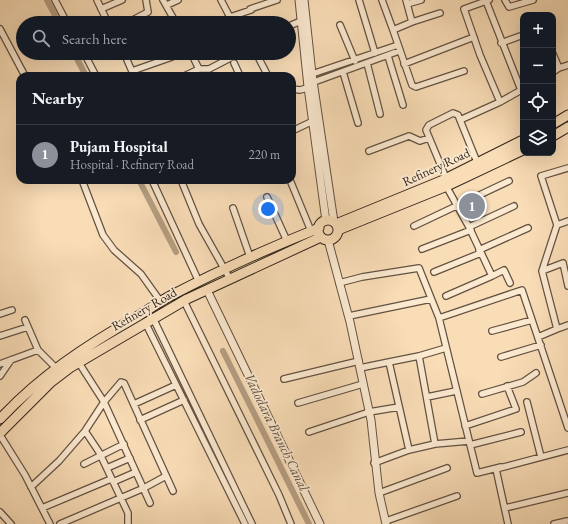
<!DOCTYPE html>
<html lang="en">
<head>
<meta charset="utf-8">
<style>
  :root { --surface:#171b24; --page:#20242c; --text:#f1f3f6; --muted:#9ea1a6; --line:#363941; --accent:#8c9099 }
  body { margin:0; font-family:"EB Garamond",serif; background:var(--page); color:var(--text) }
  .controls { position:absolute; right:12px; top:12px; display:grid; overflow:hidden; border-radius:8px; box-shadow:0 4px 16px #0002 }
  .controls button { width:36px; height:36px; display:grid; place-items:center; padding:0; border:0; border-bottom:1px solid var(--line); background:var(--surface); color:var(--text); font:20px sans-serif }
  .you { position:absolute; left:268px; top:209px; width:14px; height:14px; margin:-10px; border:3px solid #fff; border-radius:50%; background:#1a73e8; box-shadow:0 0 0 6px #1a73e833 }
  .badge { display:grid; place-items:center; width:26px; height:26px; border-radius:50%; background:var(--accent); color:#fff; font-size:13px; font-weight:700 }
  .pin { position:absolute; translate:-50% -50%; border:2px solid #fff; box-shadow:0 1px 4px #0006 }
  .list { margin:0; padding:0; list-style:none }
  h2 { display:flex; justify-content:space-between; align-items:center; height:52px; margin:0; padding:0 16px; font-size:17px }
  h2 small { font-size:13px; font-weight:400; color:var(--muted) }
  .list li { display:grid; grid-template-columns:26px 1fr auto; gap:12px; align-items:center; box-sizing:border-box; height:60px; padding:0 16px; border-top:1px solid var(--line) }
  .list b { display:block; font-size:15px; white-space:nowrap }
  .list p { margin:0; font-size:13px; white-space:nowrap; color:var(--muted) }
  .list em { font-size:13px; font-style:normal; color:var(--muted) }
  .icon { flex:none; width:22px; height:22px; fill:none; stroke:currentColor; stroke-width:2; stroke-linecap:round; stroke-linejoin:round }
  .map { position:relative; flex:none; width:568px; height:524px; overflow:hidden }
  .search { position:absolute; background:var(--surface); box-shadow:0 4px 16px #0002; left:16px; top:16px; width:280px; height:44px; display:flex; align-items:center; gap:10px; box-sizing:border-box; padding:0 14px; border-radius:22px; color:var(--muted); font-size:15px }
  .panel { position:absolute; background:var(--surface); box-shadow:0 4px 16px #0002; left:16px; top:72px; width:280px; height:112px; border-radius:12px }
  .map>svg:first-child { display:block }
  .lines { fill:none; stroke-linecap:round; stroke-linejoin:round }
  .canal { stroke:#b59e82; stroke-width:6 }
  .minor-casing { stroke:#635242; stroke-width:8 }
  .tertiary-casing { stroke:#635242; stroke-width:9 }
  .primary-casing { stroke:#31241b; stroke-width:11 }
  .minor { stroke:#fbe9d0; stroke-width:5.5 }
  .tertiary { stroke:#fbe9d0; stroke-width:7 }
  .primary { stroke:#f9ddb7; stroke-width:9 }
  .labels { text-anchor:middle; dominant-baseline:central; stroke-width:3.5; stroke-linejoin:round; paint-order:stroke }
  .street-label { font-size:13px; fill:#31241b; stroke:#fbe9d0 }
  .water-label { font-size:14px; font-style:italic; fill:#5f4f3f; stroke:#fbe9d0 }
</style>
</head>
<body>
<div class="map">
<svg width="568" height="524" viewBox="0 0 568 524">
  <rect width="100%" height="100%" fill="#f9ddb7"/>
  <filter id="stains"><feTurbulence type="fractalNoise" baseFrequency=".005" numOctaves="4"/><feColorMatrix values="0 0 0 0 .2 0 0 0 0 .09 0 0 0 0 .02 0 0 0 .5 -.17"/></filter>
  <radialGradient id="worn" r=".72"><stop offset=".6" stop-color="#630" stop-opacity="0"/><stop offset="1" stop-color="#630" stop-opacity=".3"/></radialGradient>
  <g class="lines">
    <path class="canal" d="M47,0l12,23
      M74,53l12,23
      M139,180l37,72
      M223,351l86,173"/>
    <g class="minor-casing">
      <path id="minor" d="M55,0l12,23
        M97,0l11,23
        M163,0l13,23
        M221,0l12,23
        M359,0l16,53
        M382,0l11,30
        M406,0l6,22 -19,8 19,55 4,2 48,-16
        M489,0l-25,9 16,46 20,47
        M505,0l4,7 24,-7
        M486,1l35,89
        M407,4l14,-4
        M167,5l11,-5
        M101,9l21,-9
        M250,9l27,-9
        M412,22l28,-9
        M127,23l21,-11 -2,-12
        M196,23h3
        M220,23l10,-6 21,-7
        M340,25l15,36
        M289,26l12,-5
        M0,29l25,47
        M501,43l22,-8
        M84,53l12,23
        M124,53l10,23
        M256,53l12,23
        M553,54l6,14 -6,4
        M388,56l15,49
        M234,63l6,13
        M367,63l13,51
        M404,64l70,-27
        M559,68l9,-3
        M199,69h10l31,-16
        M132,71l40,-14
        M343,72l15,51
        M312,74l86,-29
        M184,76l15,-7 -8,-16
        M314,82l85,-31
        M292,89l8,1 11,-3
        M292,131l21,-10
        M369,151l40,-15 11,5 9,-3
        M477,162l-17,-42 40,-18 23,-13
        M568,168l-27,8 16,49 11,-4
        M446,178l-20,-48 3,-5 24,-12 5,2 2,5
        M82,180l21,55 11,15 27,24 20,28
        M152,180l47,102
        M181,180l18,44 31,55
        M290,180l21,51
        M445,184l24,43 23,49 12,-6 6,13
        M267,197l20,44
        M233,208l17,49
        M414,226l95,-45
        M469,227l45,-21
        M422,249l49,-19
        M479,250l49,-22
        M542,271l15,-46
        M434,272l47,-19
        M339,283l23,-6 57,-9 20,50 83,-28 46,138
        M446,296l46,-20
        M184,301l95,194 12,29
        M0,314l12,-4
        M349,316l82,-17
        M153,318l99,206
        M439,318l38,155 24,-6
        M25,320l13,30
        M145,322l100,202
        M557,329l11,-4
        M492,331l40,-11
        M0,336l28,-9
        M538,337l19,-8 -15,-58 21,-8 5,23
        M419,356l27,-8
        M501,357l40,-12
        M79,363l25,39 46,101
        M0,364l38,-14 18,18
        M360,368l29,-6
        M0,376l11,-16
        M284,379l75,-18
        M482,394l41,-12 13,-9
        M427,397l29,-6
        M527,402l14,55
        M298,403l65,-19
        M134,404l42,-19
        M140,420l44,-20
        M465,426l51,-17 -9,-23
        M85,431l14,21 29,61v11
        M309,432l60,-20 30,-5
        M0,435l25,40 25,49
        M470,445l51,-13
        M409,450l26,-6 34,-3
        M374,463l35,-13 -20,-88 30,-6 16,88
        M84,464l40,-20
        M107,468l23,-10
        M113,482l23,-10
        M31,487l28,-26 26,-30 19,-29 17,-20 3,1 49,108
        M379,493l68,-25
        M42,508l69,-29
        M505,508l63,-15
        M0,512l11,12
        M386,521l71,-25
        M60,524l84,-36 22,-12
        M508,524l-12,-55 72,-19
        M554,524l13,-3"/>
    </g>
    <g class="tertiary-casing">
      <path id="tertiary" d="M299,0l9,87 18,134
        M304,0l8,74 22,148
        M328,240l22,82 21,98 8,73 7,31
        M207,290l113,234"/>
    </g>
    <g class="primary-casing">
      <path id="primary" d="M553,124l15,-9
        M553,136l15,-9
        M318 230a10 10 0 1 1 20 0a10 10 0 1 1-20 0Z
        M336,224l105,-43 82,-41
        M338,230l109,-44 76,-36
        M0,419c40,-43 87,-74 138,-103 12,-7 22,-15 34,-21 48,-25 97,-47 147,-67
        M0,433l50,-50 21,-16 116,-68 134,-62"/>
    </g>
    <use href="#minor" class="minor"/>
    <use href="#tertiary" class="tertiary"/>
    <use href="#primary" class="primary"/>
  </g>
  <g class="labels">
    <g class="street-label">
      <text transform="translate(436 167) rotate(-25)">Refinery Road</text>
      <text transform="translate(144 309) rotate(-30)">Refinery Road</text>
    </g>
    <g class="water-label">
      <text transform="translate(277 432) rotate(64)">Vadodara Branch Canal</text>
    </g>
  </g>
  <rect width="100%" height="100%" filter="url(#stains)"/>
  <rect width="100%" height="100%" fill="url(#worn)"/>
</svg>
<div class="controls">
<button>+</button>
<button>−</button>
<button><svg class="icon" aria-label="locate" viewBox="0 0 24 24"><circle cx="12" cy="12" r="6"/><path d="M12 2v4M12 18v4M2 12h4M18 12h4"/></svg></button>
<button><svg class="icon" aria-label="layers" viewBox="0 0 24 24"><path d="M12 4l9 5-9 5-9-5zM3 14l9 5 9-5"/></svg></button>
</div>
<div class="you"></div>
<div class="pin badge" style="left:472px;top:206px">1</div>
<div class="search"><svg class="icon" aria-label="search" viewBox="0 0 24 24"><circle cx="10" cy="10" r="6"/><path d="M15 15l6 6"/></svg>Search here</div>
<section class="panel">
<h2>Nearby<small></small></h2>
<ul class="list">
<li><span class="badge">1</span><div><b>Pujam Hospital</b><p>Hospital · Refinery Road</p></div><em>220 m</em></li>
</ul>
</section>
</div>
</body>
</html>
